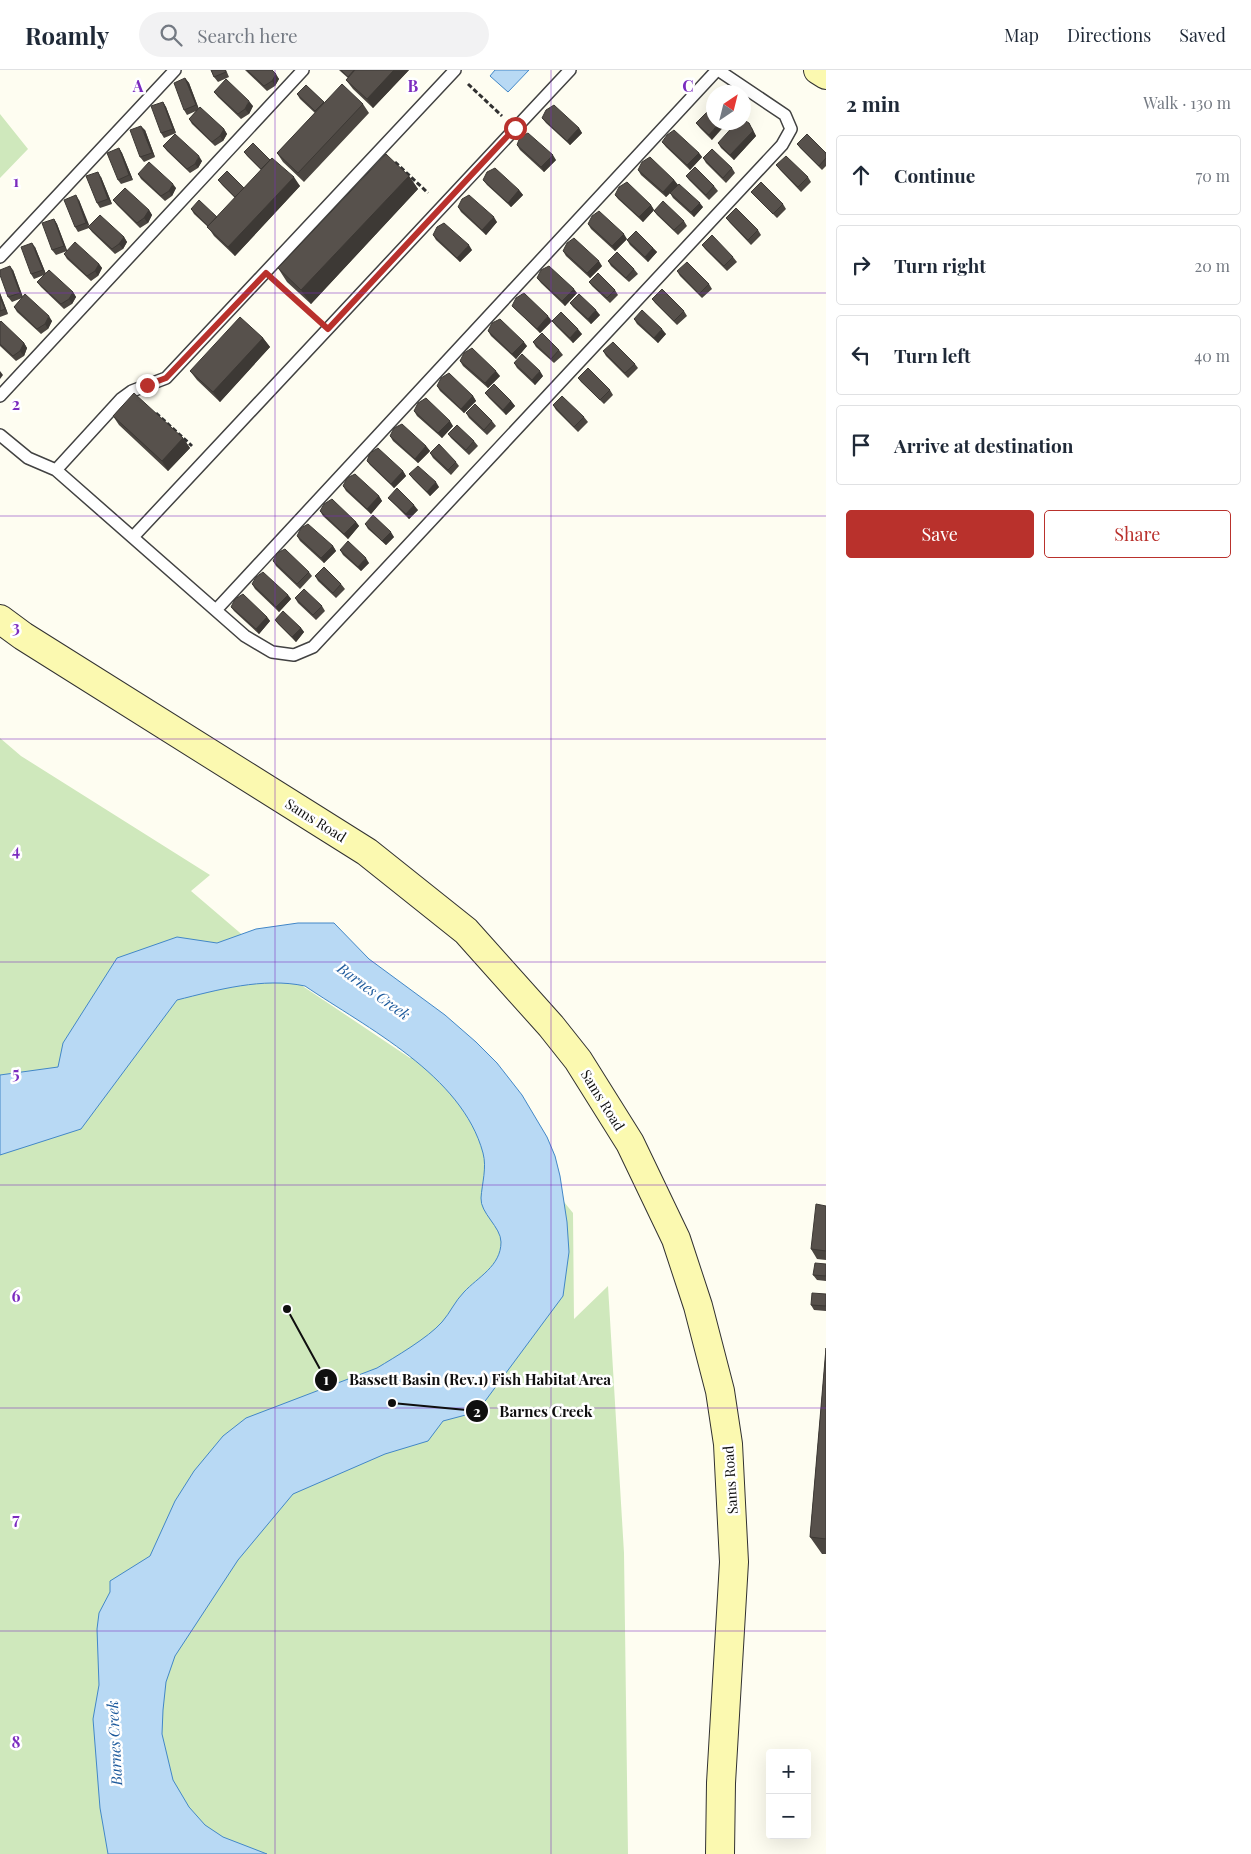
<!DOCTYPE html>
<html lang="en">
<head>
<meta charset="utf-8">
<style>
  :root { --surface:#fff; --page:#f2f2f3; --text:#1f2937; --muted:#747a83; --line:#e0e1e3; --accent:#b9312c }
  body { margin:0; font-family:"Playfair Display",serif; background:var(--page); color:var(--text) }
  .controls { position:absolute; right:15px; bottom:15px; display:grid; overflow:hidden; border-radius:5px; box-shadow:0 5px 20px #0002 }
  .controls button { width:45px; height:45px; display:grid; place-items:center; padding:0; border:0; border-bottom:1px solid var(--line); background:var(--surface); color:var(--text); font:25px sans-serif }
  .compass { position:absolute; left:706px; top:15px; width:45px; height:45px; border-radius:50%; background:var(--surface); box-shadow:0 5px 20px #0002; rotate:35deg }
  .stop { position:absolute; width:15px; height:15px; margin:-11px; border:4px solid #b9312c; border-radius:50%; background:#fff }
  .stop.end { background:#b9312c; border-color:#fff; box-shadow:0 1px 5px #0008 }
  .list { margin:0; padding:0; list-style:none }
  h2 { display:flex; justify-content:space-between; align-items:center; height:65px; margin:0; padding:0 20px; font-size:21px }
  h2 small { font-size:16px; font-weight:400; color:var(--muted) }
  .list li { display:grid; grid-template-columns:32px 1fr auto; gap:15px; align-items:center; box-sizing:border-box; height:80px; margin:0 10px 10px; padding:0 10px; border:1px solid var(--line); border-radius:5px }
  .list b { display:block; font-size:19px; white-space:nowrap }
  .list em { font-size:16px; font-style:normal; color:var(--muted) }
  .actions { display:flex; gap:10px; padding:15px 20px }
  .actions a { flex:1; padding:11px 0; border:1px solid var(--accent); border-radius:5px; text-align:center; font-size:18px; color:var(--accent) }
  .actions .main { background:var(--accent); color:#fff }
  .icon { flex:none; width:28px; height:28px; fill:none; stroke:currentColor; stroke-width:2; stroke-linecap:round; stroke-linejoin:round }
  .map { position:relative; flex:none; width:826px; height:1784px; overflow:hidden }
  header { display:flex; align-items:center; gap:30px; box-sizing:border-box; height:70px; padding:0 25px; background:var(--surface); border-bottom:1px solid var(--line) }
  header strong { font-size:24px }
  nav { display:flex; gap:28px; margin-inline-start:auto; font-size:18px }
  .search { width:350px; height:45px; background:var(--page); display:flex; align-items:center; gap:12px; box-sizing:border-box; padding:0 18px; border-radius:28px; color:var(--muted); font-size:19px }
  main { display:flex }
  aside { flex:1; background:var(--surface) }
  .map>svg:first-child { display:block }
  .green { fill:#cfe8bc }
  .water { fill:#b8d9f4; stroke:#4287c7 }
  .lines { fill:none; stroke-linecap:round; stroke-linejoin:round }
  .service-casing { stroke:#424242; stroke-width:14 }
  .secondary-casing { stroke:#313131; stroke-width:30 }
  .path { stroke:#313131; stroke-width:3; stroke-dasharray:5 2.5; stroke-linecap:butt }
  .service { stroke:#fff; stroke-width:11 }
  .secondary { stroke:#fbf9b0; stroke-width:28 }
  .wall { fill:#4b4641 }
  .shaded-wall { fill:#3d3935 }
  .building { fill:#57514c; stroke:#3d3935 }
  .route { stroke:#b9312c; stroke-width:6 }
  .grid { fill:none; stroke:#7b2cbf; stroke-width:1; stroke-opacity:0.55 }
  .labels { text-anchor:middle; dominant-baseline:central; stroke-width:5; stroke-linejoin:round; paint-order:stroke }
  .street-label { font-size:14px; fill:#0f0f0f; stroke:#fff }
  .water-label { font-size:15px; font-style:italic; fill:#1d5a9c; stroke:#fff }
  .grid-label { font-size:16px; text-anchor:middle; font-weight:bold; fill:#7b2cbf; stroke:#fff; stroke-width:5; stroke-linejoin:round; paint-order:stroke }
  .leader { fill:none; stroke:#0f0f0f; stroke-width:2 }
  .callout-dot { fill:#0f0f0f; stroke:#fff; stroke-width:2 }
  .mark-label { font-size:15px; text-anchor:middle; font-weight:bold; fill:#fff }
  .callout-label { font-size:15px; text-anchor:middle; font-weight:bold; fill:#0f0f0f; stroke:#fff; stroke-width:5; stroke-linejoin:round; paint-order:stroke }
</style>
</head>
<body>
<header>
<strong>Roamly</strong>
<div class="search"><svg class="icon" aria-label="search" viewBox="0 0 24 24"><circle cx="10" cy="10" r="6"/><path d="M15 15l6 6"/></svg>Search here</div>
<nav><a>Map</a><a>Directions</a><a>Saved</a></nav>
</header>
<main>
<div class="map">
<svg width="826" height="1784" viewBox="0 0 826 1784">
  <rect width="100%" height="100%" fill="#fefdf1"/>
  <path class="green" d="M0,44l28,35 -28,29z
    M0,668l21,18 189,119 -19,16 110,94 109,73 29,-10 134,165 1,106 34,-33 16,267 4,301h-628z"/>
  <path class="water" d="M495,0h34l-21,22 -18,-16z
    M298,853h36l35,36 76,56 31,27 21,21 25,32 25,42 8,19 5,20 7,46 2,30 -6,44 -86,116 -34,9 -15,20 -43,13 -92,40 -55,66 -63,96 -9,26 -3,28 -1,24 11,46 16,27 16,18 18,12 44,17h-159l-8,-46 -7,-89 6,-34 -2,-56 2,-16 11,-21v-11l40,-25 25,-55 19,-30 29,-35 23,-18 131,-50c18,-11 51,-30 65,-46 8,-9 13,-21 22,-30 14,-15 37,-26 37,-50 0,-15 -21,-29 -20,-44 1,-15 6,-30 2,-45 -21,-78 -116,-125 -178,-167 -42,-9 -88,4 -128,14l-96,129 -81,26v-80l58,-8 5,-24 54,-85 60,-21 40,6 39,-14z"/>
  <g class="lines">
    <g class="service-casing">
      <path id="service" d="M0,187l175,-187
        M0,326l303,-326
        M0,365l28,23 28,12 189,166 27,16 22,3 19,-8 469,-502 9,-16 -6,-14 -67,-45
        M56,400l65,-71 11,-8 34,-13 289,-308
        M133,467l437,-467
        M216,540l501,-540"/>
    </g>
    <g class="secondary-casing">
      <path id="secondary" d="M818,0l8,5
        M0,549l23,17 344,216 99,79 85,95 27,34 52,83 46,96 22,67 22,85 8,53 6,118 -13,221 -1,71"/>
    </g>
    <path class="path" d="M468,14l34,32
      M395,92l33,31
      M279,215l35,31
      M156,343l36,33"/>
    <use href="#service" class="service"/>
    <use href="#secondary" class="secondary"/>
  </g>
  <path class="wall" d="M211,0h15l3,7 -11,5 -4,-5z
    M245,0h27l7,9 -4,7 -8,5z
    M339,0h70l-36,38 -20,-19 -7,-9 2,-2z
    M185,8l4,5 10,26 25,20 3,5 -4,7 -8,5 -23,-22 -3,-5 7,-8 -9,4 -3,-5z
    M306,15l18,18 39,1 6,9 -65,69 -21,-20 -6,-9 38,-40 -15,-14 -3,-5z
    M214,22l39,14 -4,8 -8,5 -23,-22z
    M163,32l3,5 10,26 -12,5 -3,-5z
    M714,35l-2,35 -12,-12 -4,-5z
    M542,48l37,10 3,5 -12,12 -24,-22z
    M752,58l4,8 -22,24 -13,-12 -3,-5z
    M145,60l10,27 -11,5 -4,-5z
    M662,72l37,11 3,4 -12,13 -24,-23z
    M797,74l29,9v13l-4,4 -22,-22z
    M517,75l39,15 -12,12 -24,-22z
    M163,76l39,15 -4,7 -8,5 -23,-22z
    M119,78l3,5 11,27 -12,4 -3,-4z
    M244,82l26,8 30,26 -65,70 -21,-20 -6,-9 -14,-13 -3,-5 26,8 18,-19 -13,-13 -4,-5 26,8 17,-18 -14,-14z
    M703,88l29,10 3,5 -9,10 -20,-20z
    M776,95l32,12 3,5 -10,10 -21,-22z
    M638,100l36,10 4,5 -12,12 -25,-22z
    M138,104l38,14 -4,8 -7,5 -24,-22z
    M409,106l9,13 -107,115 -24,-22 -9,-14z
    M686,106l28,10 4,5 -9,9 -20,-20z
    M101,107l11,27 -12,4 -3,-5z
    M483,110l36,10 4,5 -12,12 -24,-22z
    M751,122l32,12 3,5 -9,9z
    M670,123l33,14 -9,10 -21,-19z
    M615,125l36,10 3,5 -11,12 -25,-23z
    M79,130l10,27 35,10 3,5 -4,7 -8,5 -23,-22 -3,-4 -11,4 -3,-5z
    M113,130l36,10 3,5 -4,8 -8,5 -23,-23z
    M458,137l39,15 -11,13 -25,-23z
    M654,141l30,10 3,5 -9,9 -21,-20z
    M726,148l32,12 3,5 -10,10 -21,-22z
    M54,149l3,5 10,26 32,14 3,4 -4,8 -7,5 -24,-22 -3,-5 3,-3 -11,4 -4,-5z
    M588,154l39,15 -12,12 -24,-22z
    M433,165l39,15 -12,12 -24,-22z
    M627,170l26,8 4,4 -9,10 -18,-17z
    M702,175l31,12 4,5 -10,9 -22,-22z
    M35,177l11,27 27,18 3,5 -4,7 -8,5 -23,-22 -4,-5 7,-7 -10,4 -3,-5z
    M563,181l39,15 -12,12 -24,-22z
    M608,191l26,8 4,5 -9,8 -18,-16z
    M13,200l10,27 29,24 -4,8 -7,5 -24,-22 -3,-5 8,-9 -10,4 -4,-5z
    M677,201l32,13 3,5 -10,9 -22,-22z
    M537,208l40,15 -12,13 -24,-23z
    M589,212l26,8 3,5 -8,8 -18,-17z
    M0,223l8,21 -8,3z
    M652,229l32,12 3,5 -10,9 -22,-22z
    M570,233l30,12 -9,9 -18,-17z
    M512,236l40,15 -12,12 -24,-23z
    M634,249l32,15 -8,9 -21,-19z
    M552,251l30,13 -9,9 -17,-17z
    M0,252l24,21 3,5 -3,8 -8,5 -16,-15z
    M488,261l39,15 -11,13 -25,-23z
    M263,268l7,9 -50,55 -23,-22 -7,-9z
    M533,272l26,8 4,5 -9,8 -18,-16z
    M603,281l32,13 3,4 -10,10 -22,-22z
    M460,291l40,15 -12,12 -25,-22z
    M514,293l29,13 -8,9 -18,-17z
    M578,308l32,12 3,5 -9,9 -23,-22z
    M437,316l36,10 3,5 -12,12 -24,-22z
    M485,323l26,8 4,5 -9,9 -17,-17z
    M553,335l31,12 4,5 -10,10 -22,-22z
    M414,341l39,15 -11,12 -25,-22z
    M466,343l26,8 4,5 -9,9 -18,-17z
    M113,346l70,22 7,10 -22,23 -49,-46z
    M448,364l26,7 4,5 -9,9 -18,-17z
    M390,366l36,10 4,5 -12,12 -25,-22z
    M430,383l26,9 3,4 -8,9 -18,-17z
    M367,391l36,10 3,5 -12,12 -24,-23z
    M409,404l30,13 -9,9 -17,-17z
    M343,416l36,10 3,5 -11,13 -25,-23z
    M388,428l30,12 -9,9z
    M320,441l36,11 3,4 -11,13 -25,-23z
    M365,454l29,13 -8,8 -18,-16z
    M297,466l36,10 3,5 -12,12 -24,-22z
    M340,480l29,13 -8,8 -18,-16z
    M273,491l36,11 3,4 -12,13 -24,-23z
    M315,506l26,8 4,5 -9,9 -18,-17z
    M252,514l36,11 3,4 -12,13 -24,-23z
    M295,528l27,8 3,5 -9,9 -18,-17z
    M231,537l36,10 3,4 -11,13 -25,-23z
    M275,550l26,8 3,4 -8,10 -18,-18z
    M826,1136v54l-9,-1 -6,-10z
    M826,1194v17l-9,-1 -4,-5z
    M826,1224v17l-12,-1 -3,-5z
    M826,1278v206h-4l-12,-17z"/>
  <path class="shaded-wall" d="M394,0h15l-36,38 -6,-9z
    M276,4l3,5 -4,7 -3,-5z
    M185,8l4,5 10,27 -3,-5z
    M249,31l4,5 -4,8 -4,-5z
    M163,32l3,5 10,26 -3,-4z
    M720,52h8l-16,18 -3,-5z
    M749,53l7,13 -22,24 -4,-5z
    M141,56l4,4 10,27 -3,-4z
    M579,58l3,5 -12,12 -3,-4z
    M224,59l3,5 -4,7 -3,-5z
    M119,78l3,5 11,27 -4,-5z
    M699,83l3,4 -12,13 -3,-5z
    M553,85l3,5 -12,12 -3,-5z
    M199,86l3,5 -4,7 -3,-4z
    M98,102l3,5 11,27 -4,-5z
    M409,106l9,13 -107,115 -10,-14z
    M294,107l6,9 -65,70 -7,-9z
    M674,110l4,5 -12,12 -3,-5z
    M173,114l3,4 -4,8 -3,-5z
    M519,120l4,5 -12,12 -3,-4z
    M76,125l3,5 11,27 -4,-4z
    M700,133l3,4 -9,10 -3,-5z
    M651,135l3,5 -11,12 -4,-5z
    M149,140l3,5 -4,8 -4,-5z
    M494,147l3,5 -11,13 -4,-5z
    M54,149l3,5 10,27 -3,-5z
    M624,164l3,5 -12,12 -3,-5z
    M124,167l3,5 -4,7 -4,-5z
    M32,173l3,4 11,27 -3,-4z
    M469,175l3,5 -12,12 -3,-4z
    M653,178l4,4 -9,10 -3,-5z
    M599,191l3,5 -12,12 -3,-5z
    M99,194l3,4 -4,8 -3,-5z
    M10,196l3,4 10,28 -3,-5z
    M574,219l3,4 -12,13 -3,-5z
    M73,222l3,5 -4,7 -3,-5z
    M0,223l8,21 -3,-5 -5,-12z
    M596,240l4,5 -9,9 -3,-5z
    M49,246l3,5 -4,8 -3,-5z
    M548,246l4,5 -12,12 -3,-4z
    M578,259l4,5 -9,9 -3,-5z
    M662,259l4,5 -8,9 -4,-5z
    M263,268l7,9 -50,55 -7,-10z
    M524,272l3,4 -11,13 -4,-5z
    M24,273l3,5 -3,8 -4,-5z
    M0,301l3,4 -3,4z
    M496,301l4,5 -12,12 -3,-5z
    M540,301l3,5 -8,9 -3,-5z
    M473,326l3,5 -12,12 -3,-4z
    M511,331l4,5 -9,9 -3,-5z
    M450,351l3,5 -11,12 -4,-5z
    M183,368l7,10 -22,23 -6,-10z
    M426,376l4,5 -12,12 -3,-4z
    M403,401l3,5 -12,12 -3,-4z
    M436,412l3,5 -9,9 -3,-4z
    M379,426l3,5 -11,13 -4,-5z
    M414,435l4,5 -9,9 -3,-5z
    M356,452l3,4 -11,13 -4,-5z
    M391,462l3,5 -8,8 -4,-4z
    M333,476l3,5 -12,12 -3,-5z
    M366,488l3,5 -8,8 -3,-4z
    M288,525l3,4 -12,13 -3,-5z
    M267,547l3,4 -11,13 -3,-5z
    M301,558l3,4 -8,10 -4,-5z"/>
  <path class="building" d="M211,0h14l1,2 -12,5z
    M247,0h25l4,4 -4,7 -8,5z
    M341,0h13l-6,7z
    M355,0h39l-27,29 -21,-19z
    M185,8l11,27 -12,5 -10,-27z
    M226,9l23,22 -4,8 -7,5 -24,-22z
    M342,14l21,20 -65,69 -21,-20z
    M306,15l18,17 -9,9 -18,-17z
    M163,32l10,27 -12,4 -10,-27z
    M554,35l25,23 -12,13 -25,-23 4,-8z
    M714,35v17h6l-11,13 -13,-12z
    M200,37l24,22 -4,7 -8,6 -23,-23z
    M744,50l5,3 4,8 -23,24 -12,-12 19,-21h7z
    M141,56l11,27 -12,4 -10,-27z
    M674,60l25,23 -12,12 -25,-23 5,-7z
    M528,63l25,22 -12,12 -24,-22 3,-8z
    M175,64l24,22 -4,8 -8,5 -24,-23z
    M807,64l19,19v5l-7,8 -22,-22z
    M253,73l17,17 -9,9 -17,-17z
    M119,78l10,27 -11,5 -11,-27z
    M712,79l20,19 -9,10 -20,-20z
    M386,84l23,22 -108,114 -23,-22z
    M786,86l22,21 -10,10 -22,-22z
    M650,87l24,23 -11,12 -25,-22 4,-8z
    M272,88l22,19 -66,70 -21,-20z
    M149,92l24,22 -4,7 -8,5 -23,-22z
    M695,97l19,19 -8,9 -20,-19z
    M495,98l24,22 -11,13 -25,-23 4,-8z
    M227,101l17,17 -9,9 -17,-17z
    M98,102l10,27 -11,4 -11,-27z
    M627,112l24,23 -12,12 -24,-22 4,-8z
    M761,112l22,22 -10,10 -22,-22z
    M679,114l21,19 -9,9 -21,-19z
    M125,118l24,22 -5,8 -7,5 -24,-23z
    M76,125l10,28 -11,4 -11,-27z
    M469,125l25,22 -12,13 -24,-23 4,-8z
    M199,130l18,17 -9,9 -17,-17z
    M663,131l21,20 -10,9 -20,-19z
    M736,138l22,22 -10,10 -22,-22z
    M599,141l25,23 -12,12 -24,-22 4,-8z
    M100,145l24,22 -5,7 -7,5 -24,-22z
    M54,149l10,27 -12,4 -10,-27z
    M444,153l25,22 -12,13 -24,-23 4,-8z
    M636,161l17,17 -8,9 -18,-17z
    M712,165l21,22 -9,9 -22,-21z
    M574,168l25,23 -12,12 -24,-22 4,-8z
    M75,172l24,22 -4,7 -8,5 -23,-22z
    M32,173l11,27 -12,4 -10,-27z
    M617,182l17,17 -8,9 -18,-17z
    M687,192l22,22 -10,10 -22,-23z
    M10,196l10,27 -12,4 -8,-22v-5z
    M549,196l25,23 -12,12 -25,-23 4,-8z
    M49,200l24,22 -4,7 -8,5 -24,-22z
    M598,203l17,17 -8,8 -18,-16z
    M662,219l22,22 -10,10 -22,-22z
    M524,223l24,23 -11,13 -25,-23 4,-8z
    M25,224l24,22 -4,8 -8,5 -23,-22z
    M579,224l17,16 -8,9 -18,-16z
    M0,227l5,12 -5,2z
    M642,240l20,19 -8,9 -20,-19z
    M561,242l17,17 -8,9 -18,-17z
    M240,247l23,21 -50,54 -23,-21z
    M500,249l24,23 -12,12 -24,-23 4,-8z
    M1,251l23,22 -4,8 -7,5 -13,-12v-22z
    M542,263l17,17 -8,9 -18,-17z
    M613,272l22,22 -10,9 -22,-22z
    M472,278l24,23 -11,12 -25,-22 4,-8z
    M522,284l18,17 -8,9 -18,-17z
    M588,298l22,22 -10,10 -22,-22z
    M449,303l24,23 -12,13 -24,-23 4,-8z
    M494,314l17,17 -8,9 -18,-17z
    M134,323l49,45 -21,23 -49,-45z
    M562,326l22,21 -10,10 -21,-22z
    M426,328l24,23 -12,12 -24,-22 4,-8z
    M475,334l17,17 -8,9 -18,-17z
    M402,354l24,22 -11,13 -25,-23 4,-8z
    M457,355l17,16 -8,9 -18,-16z
    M439,374l17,18 -8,8 -18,-17z
    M378,378l25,23 -12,13 -24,-23 3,-8z
    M418,396l18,16 -9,10 -18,-18z
    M355,404l24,22 -12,13 -24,-23 4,-8z
    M397,418l17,17 -8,9 -18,-16z
    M332,429l24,23 -12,12 -24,-23 4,-7z
    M373,445l18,17 -9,9 -17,-17z
    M308,454l25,22 -12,12 -24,-22 4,-8z
    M348,471l18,17 -8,9 -18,-17z
    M285,479l24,23 -12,12 -24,-23 4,-8z
    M324,497l17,17 -8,9 -18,-17z
    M263,502l25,23 -12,12 -24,-23 4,-7z
    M304,519l18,17 -9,9 -18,-17z
    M243,524l24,23 -11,12 -25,-22 4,-8z
    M283,541l18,17 -9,9 -17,-17z
    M816,1134l10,2v45l-15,-2z
    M815,1193l11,1v12l-13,-1z
    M812,1223l14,1v12l-15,-1z
    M826,1278v191l-16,-2z"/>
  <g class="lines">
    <path class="route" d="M147,315l19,-7 100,-105 62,56 187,-201"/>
  </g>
  <path class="grid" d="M275,0v1784M551,0v1784M0,223h826M0,446h826M0,669h826M0,892h826M0,1115h826M0,1338h826M0,1561h826"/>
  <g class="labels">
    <g class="street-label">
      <text transform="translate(316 750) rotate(32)">Sams Road</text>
      <text transform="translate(603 1030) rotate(58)">Sams Road</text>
      <text transform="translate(730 1410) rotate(-94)">Sams Road</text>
    </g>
    <g class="water-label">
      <text transform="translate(374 921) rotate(36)">Barnes Creek</text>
      <text transform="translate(114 1673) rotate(-93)">Barnes Creek</text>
    </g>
  </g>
  <g class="grid-label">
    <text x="138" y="22">A</text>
    <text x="413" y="22">B</text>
    <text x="688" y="22">C</text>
    <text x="16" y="117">1</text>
    <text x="16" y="340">2</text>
    <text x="16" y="563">3</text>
    <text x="16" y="786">4</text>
    <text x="16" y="1009">5</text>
    <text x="16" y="1232">6</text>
    <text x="16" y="1455">7</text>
    <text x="16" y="1678">8</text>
  </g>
  <path class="leader" d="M287 1239L326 1310M392 1333L477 1341"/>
  <g class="callout-dot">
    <circle cx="287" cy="1239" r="5"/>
    <circle cx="392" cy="1333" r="5"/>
    <circle cx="326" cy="1310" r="12"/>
    <circle cx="477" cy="1341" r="12"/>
  </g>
  <g class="mark-label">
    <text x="326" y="1315">1</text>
    <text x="477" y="1347">2</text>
  </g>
  <g class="callout-label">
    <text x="480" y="1315">Bassett Basin (Rev.1) Fish Habitat Area</text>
    <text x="546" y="1347">Barnes Creek</text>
  </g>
</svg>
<div class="controls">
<button>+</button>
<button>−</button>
</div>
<svg class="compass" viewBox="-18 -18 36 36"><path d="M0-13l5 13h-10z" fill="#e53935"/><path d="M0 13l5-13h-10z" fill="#747a83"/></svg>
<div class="stop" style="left:515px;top:58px"></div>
<div class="stop end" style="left:147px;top:315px"></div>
</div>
<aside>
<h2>2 min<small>Walk · 130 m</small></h2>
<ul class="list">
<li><svg class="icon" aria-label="ahead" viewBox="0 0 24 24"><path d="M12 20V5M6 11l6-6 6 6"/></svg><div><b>Continue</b></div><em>70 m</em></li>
<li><svg class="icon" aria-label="right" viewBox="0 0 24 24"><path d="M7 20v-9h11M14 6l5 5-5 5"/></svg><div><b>Turn right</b></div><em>20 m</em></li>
<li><svg class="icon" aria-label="left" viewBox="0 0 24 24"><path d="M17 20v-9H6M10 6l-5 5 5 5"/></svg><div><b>Turn left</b></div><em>40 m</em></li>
<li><svg class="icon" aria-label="arrive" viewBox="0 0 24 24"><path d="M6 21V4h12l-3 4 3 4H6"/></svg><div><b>Arrive at destination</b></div></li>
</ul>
<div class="actions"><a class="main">Save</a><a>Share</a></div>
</aside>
</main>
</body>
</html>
